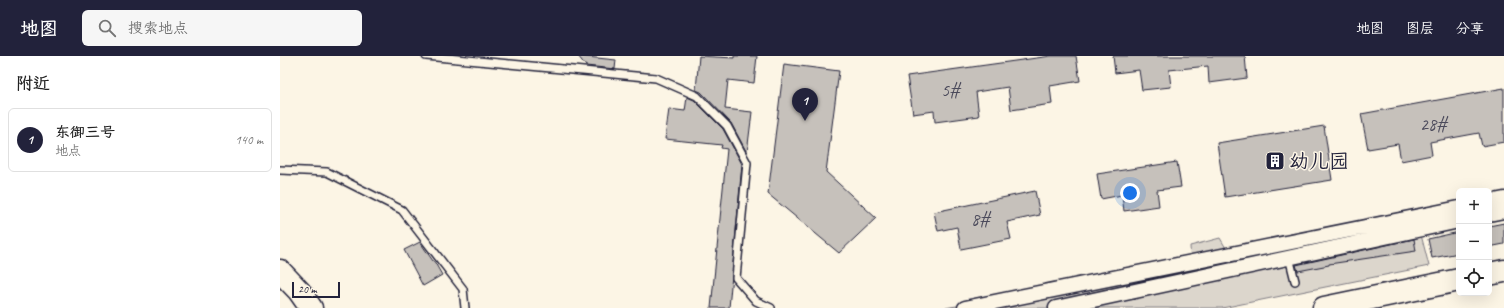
<!DOCTYPE html>
<html lang="zh">
<head>
<meta charset="utf-8">
<style>
  :root { --surface:#fff; --page:#f6f6f6; --text:#222; --muted:#767676; --line:#e0e0e0; --accent:#22223b }
  body { margin:0; font-family:Caveat,"LXGW WenKai TC",sans-serif; background:var(--page); color:var(--text) }
  .controls { position:absolute; right:12px; bottom:12px; display:grid; overflow:hidden; border-radius:6px; box-shadow:0 4px 16px #0002 }
  .controls button { width:36px; height:36px; display:grid; place-items:center; padding:0; border:0; border-bottom:1px solid var(--line); background:var(--surface); color:var(--text); font:20px sans-serif }
  .scale { position:absolute; left:12px; bottom:10px; width:48px; box-sizing:border-box; padding-left:4px; border:2px solid #22223b; border-top:0; font-size:11px; line-height:14px; white-space:nowrap; color:#22223b; -webkit-text-stroke:3px #fcf5e5; paint-order:stroke }
  .you { position:absolute; left:850px; top:137px; width:14px; height:14px; margin:-10px; border:3px solid #fff; border-radius:50%; background:#1a73e8; box-shadow:0 0 0 6px #1a73e833 }
  .badge { display:grid; place-items:center; width:26px; height:26px; border-radius:50%; background:var(--accent); color:#fff; font-size:13px; font-weight:700 }
  .pin { position:absolute; translate:-50% -33px; filter:drop-shadow(0 1px 2px #0008) }
  .pin::after { content:''; position:absolute; top:21px; width:14px; height:12px; background:inherit; clip-path:polygon(0 0,100% 0,50% 100%) }
  .list { margin:0; padding:0; list-style:none }
  h2 { display:flex; justify-content:space-between; align-items:center; height:52px; margin:0; padding:0 16px; font-size:17px }
  h2 small { font-size:13px; font-weight:400; color:var(--muted) }
  .list li { display:grid; grid-template-columns:26px 1fr auto; gap:12px; align-items:center; box-sizing:border-box; height:64px; margin:0 8px 8px; padding:0 8px; border:1px solid var(--line); border-radius:6px }
  .list b { display:block; font-size:15px; white-space:nowrap }
  .list p { margin:0; font-size:13px; white-space:nowrap; color:var(--muted) }
  .list em { font-size:13px; font-style:normal; color:var(--muted) }
  .icon { flex:none; width:22px; height:22px; fill:none; stroke:currentColor; stroke-width:2; stroke-linecap:round; stroke-linejoin:round }
  .map { position:relative; flex:none; width:1224px; height:252px; overflow:hidden }
  header { display:flex; align-items:center; gap:24px; box-sizing:border-box; height:56px; padding:0 20px; background:var(--accent); color:#fff }
  header strong { font-size:19px }
  nav { display:flex; gap:22px; margin-inline-start:auto; font-size:14px }
  .search { width:280px; height:36px; background:var(--page); display:flex; align-items:center; gap:10px; box-sizing:border-box; padding:0 14px; border-radius:6px; color:var(--muted); font-size:15px }
  main { display:flex }
  aside { flex:1; background:var(--surface) }
  .map>svg:first-child { display:block }
  .green { fill:#dcd6cc; stroke:#7f7c84 }
  .building { fill:#c6c1bb; stroke:#22223b }
  .lines { fill:none; stroke-linecap:round; stroke-linejoin:round }
  .lane-casing { stroke:#22223b; stroke-width:10 }
  .street-casing { stroke:#22223b; stroke-width:17 }
  .highway-casing { stroke:#22223b; stroke-width:25 }
  .lane { stroke:#fcf5e5; stroke-width:7 }
  .street { stroke:#fcf5e5; stroke-width:14 }
  .highway { stroke:#fcf5e5; stroke-width:22 }
  .labels { text-anchor:middle; dominant-baseline:central; stroke-width:3; stroke-linejoin:round; paint-order:stroke }
  .number-label { font-size:18px; fill:#4b4a5b }
  .poi-label { font-size:20px; fill:#22223b; stroke:#fcf5e5; text-anchor:start }
</style>
</head>
<body>
<header>
<strong>地图</strong>
<div class="search"><svg class="icon" aria-label="search" viewBox="0 0 24 24"><circle cx="10" cy="10" r="6"/><path d="M15 15l6 6"/></svg>搜索地点</div>
<nav><a>地图</a><a>图层</a><a>分享</a></nav>
</header>
<main>
<aside>
<h2>附近<small></small></h2>
<ul class="list">
<li><span class="badge">1</span><div><b>东御三号</b><p>地点</p></div><em>140 m</em></li>
</ul>
</aside>
<div class="map">
<svg width="1224" height="252" viewBox="0 0 1224 252">
  <rect width="100%" height="100%" fill="#fcf5e5"/>
  <filter id="ink" filterUnits="userSpaceOnUse"><feTurbulence type="fractalNoise" baseFrequency=".025" numOctaves="2"/><feDisplacementMap in="SourceGraphic" scale="8" xChannelSelector="R" yChannelSelector="G"/><feConvolveMatrix kernelMatrix="1 2 1 2 8 2 1 2 1" color-interpolation-filters="sRGB"/></filter>
  <g filter="url(#ink)">
    <path class="green" d="M1139,171l10,39 -207,42h-277l246,-44 -1,-18 30,-8 20,34z"/>
    <path class="building" d="M298,0l38,4 -1,9 -29,-3z
      M419,0l35,2v-2h23l-3,27 -26,-3 -3,29 27,3 -5,41 -16,-30 -30,-31 -5,-2z
      M771,0h25l4,25 -30,5 2,18 -41,6 -3,-23 -32,5 3,24 -44,6 -1,-11 -21,3 -6,-38z
      M833,0h132l2,22 -38,5 -1,-17 -39,4 2,17 -29,3 -3,-20 -24,3z
      M504,8l55,7 -13,101 50,46 -37,35 -71,-59z
      M1224,32v54l-22,4 -3,-13 -49,9 2,13 -31,6 -3,-17 -30,5 -7,-35z
      M407,41l7,3 29,29 19,35 -13,144h-18l16,-159 -6,-1 1,-3 -57,-6 4,-30 16,2z
      M1044,70l8,54 -107,17 -8,-54z
      M897,106l4,25 -24,3 2,16 -35,5 -2,-16 -21,4 -4,-25z
      M755,135l5,24 -33,7 4,17 -50,10 -4,-22 -19,4 -4,-19z
      M1224,167v21l-15,3v-21z
      M1179,176v21l-27,5 -4,-19z
      M1134,183l2,12 -87,13v1l-31,6 -2,-6z
      M140,186l13,19h1l8,14 -19,11 -19,-36z"/>
    <g class="lines">
      <g class="lane-casing">
        <path id="lane" d="M146,0l230,22 41,18 30,30 20,37 -11,115 20,23 15,7
          M0,114l47,2 75,38 61,79 2,19
          M1009,201l6,24"/>
      </g>
      <g class="street-casing">
        <path id="street" d="M1209,146l15,-3
          M1209,158l15,-3
          M685,252l494,-100
          M776,252l403,-87"/>
      </g>
      <g class="highway-casing">
        <path id="highway" d="M0,215l19,20 12,17
          M1209,218l15,-3
          M1044,252l135,-28"/>
      </g>
      <use href="#lane" class="lane"/>
      <use href="#street" class="street"/>
      <use href="#highway" class="highway"/>
    </g>
  </g>
  <defs>
    <g id="building-square" transform="scale(1)"><rect x="-9" y="-9" width="18" height="18" rx="4" fill="#22223b" stroke="#fcf5e5"/><path d="M-4-6H4V6H1V3H-1V6H-4ZM-2.5-4.3h1.7v1.8h-1.7ZM.8-4.3h1.7v1.8H.8ZM-2.5-1h1.7V.8h-1.7ZM.8-1h1.7V.8H.8Z" fill="#fff"/></g>
  </defs>
  <g fill-rule="evenodd">
    <use href="#building-square" x="995" y="105"/>
  </g>
  <g class="labels">
    <g class="number-label">
      <text x="670" y="34">5#</text>
      <text x="1153" y="68">28#</text>
      <text x="700" y="163">8#</text>
    </g>
    <g class="poi-label">
      <text x="1009" y="105">幼儿园</text>
    </g>
  </g>
</svg>
<div class="controls">
<button>+</button>
<button>−</button>
<button><svg class="icon" aria-label="locate" viewBox="0 0 24 24"><circle cx="12" cy="12" r="6"/><path d="M12 2v4M12 18v4M2 12h4M18 12h4"/></svg></button>
</div>
<div class="scale">20 m</div>
<div class="you"></div>
<div class="pin badge" style="left:525px;top:65px">1</div>
</div>
</main>
</body>
</html>
